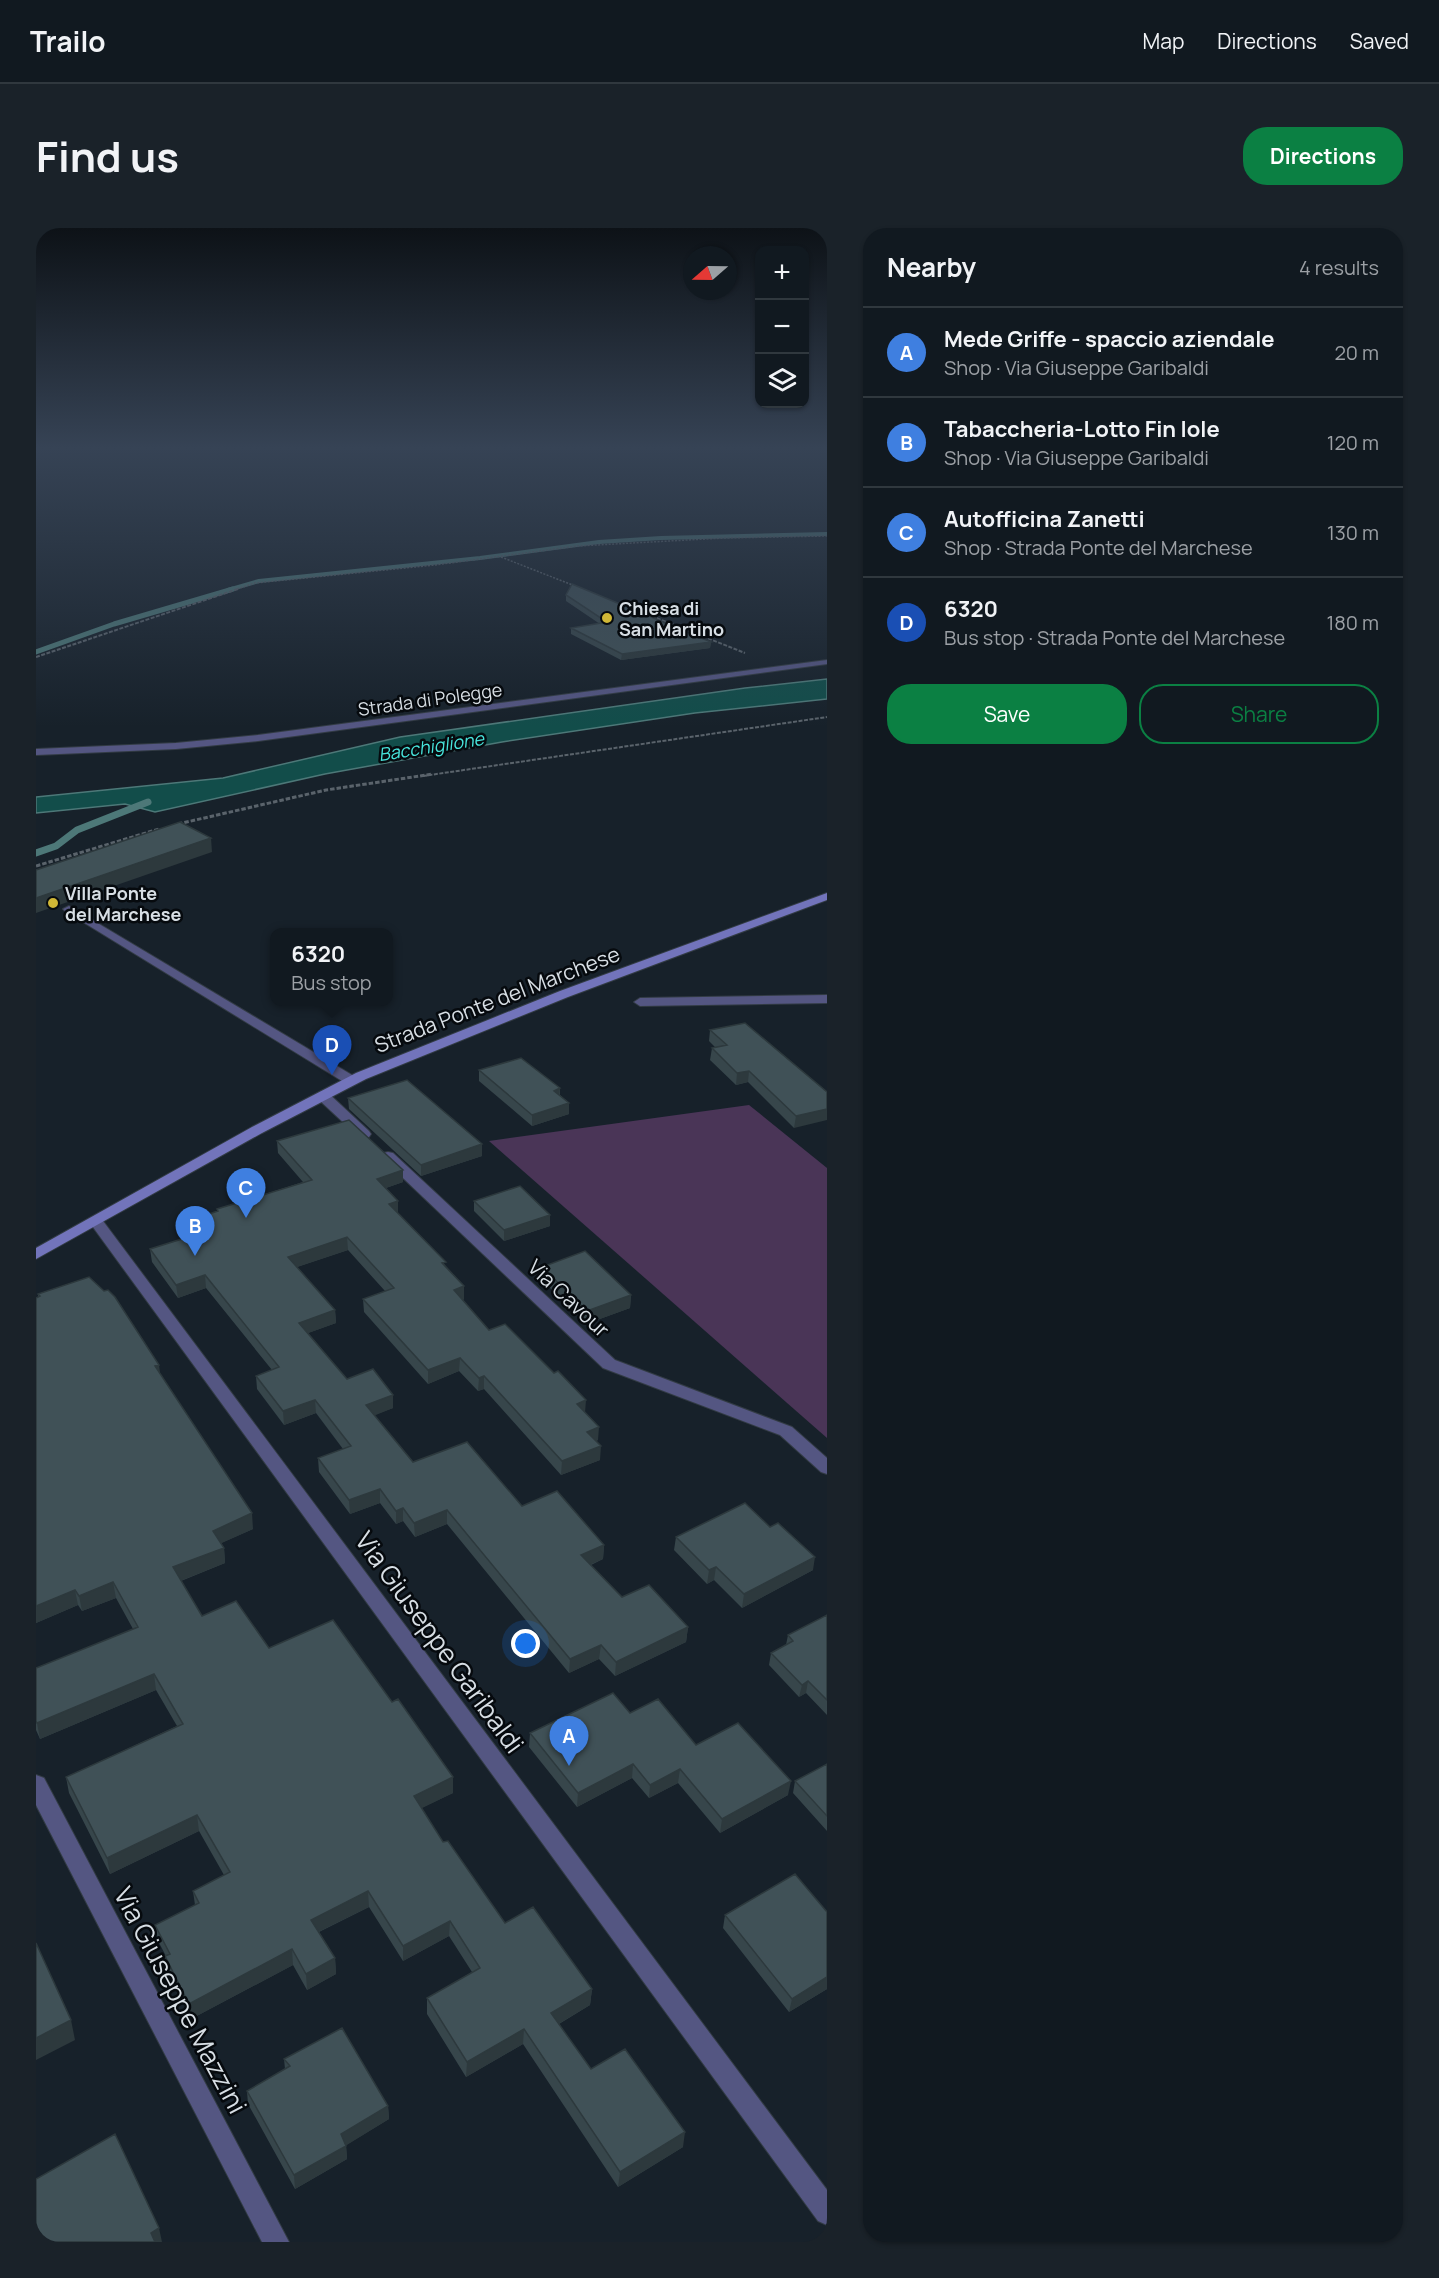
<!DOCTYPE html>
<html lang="en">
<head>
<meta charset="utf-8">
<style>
  :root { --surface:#111920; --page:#1a2229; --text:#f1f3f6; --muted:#9ca0a5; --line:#30383e; --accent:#0b8043 }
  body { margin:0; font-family:Manrope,sans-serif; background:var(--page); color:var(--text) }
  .controls { position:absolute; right:18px; top:18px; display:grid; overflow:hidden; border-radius:12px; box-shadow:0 2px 4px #0004 }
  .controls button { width:54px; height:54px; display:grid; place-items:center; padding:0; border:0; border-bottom:2px solid var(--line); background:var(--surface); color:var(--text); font:30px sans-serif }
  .compass { position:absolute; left:647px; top:18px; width:54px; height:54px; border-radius:50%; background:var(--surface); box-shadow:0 2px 4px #0004; rotate:250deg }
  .you { position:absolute; left:490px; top:1416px; width:21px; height:21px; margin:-15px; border:4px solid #fff; border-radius:50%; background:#1a73e8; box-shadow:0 0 0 9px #1a73e833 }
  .badge { display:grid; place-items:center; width:39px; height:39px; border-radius:50%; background:var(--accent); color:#fff; font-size:20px; font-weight:700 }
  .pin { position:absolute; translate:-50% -50px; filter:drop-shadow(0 2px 3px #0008) }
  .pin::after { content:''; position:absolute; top:32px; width:21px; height:18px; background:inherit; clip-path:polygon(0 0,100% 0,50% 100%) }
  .popup { position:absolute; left:234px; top:700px; width:123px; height:78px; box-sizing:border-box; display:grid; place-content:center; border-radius:12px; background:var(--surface); filter:drop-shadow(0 2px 4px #0005); font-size:20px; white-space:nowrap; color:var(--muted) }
  .popup b { font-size:22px; color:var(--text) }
  .popup::after { content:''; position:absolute; left:50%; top:100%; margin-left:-12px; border:12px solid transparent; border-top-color:var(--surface) }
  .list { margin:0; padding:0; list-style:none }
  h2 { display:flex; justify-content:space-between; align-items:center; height:78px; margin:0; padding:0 24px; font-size:26px }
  h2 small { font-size:20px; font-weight:400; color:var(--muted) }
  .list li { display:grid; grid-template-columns:39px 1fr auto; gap:18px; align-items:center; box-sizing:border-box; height:90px; padding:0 24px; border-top:2px solid var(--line) }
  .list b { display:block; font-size:22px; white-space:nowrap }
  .list p { margin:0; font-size:20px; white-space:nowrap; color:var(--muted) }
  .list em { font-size:20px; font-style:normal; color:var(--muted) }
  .actions { display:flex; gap:12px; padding:18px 24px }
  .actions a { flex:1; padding:14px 0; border:2px solid var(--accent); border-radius:24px; text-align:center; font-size:21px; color:var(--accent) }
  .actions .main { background:var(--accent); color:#fff }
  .icon { flex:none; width:33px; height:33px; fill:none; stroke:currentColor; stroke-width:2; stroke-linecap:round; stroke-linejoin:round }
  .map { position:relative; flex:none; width:791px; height:2014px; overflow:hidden; border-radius:24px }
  header { display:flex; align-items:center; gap:36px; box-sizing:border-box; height:84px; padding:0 30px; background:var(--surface); border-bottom:2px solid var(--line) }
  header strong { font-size:28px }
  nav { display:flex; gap:33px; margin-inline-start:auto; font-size:21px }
  .intro { display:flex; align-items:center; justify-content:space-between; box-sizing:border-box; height:144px; padding:0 36px }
  h1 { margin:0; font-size:42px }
  .button { padding:15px 27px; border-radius:24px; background:var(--accent); color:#fff; font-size:21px; font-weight:700 }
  main { display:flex; gap:36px; padding:0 36px }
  aside { flex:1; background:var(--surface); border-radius:24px; box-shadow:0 2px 4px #0004 }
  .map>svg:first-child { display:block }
  .green { fill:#4a3557 }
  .water { fill:#124d4a; stroke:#4d7878; stroke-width:1.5 }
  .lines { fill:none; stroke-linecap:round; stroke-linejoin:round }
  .stream-far2 { stroke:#4d7878; stroke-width:4 }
  .stream-far1 { stroke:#4d7878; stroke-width:5 }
  .stream { stroke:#4d7878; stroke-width:7 }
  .lane-casing { stroke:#323b44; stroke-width:2 }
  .street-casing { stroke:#323b44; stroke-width:2 }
  .secondary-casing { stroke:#323b44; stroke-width:2 }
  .path-far2 { stroke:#5a636b; stroke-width:1.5; stroke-dasharray:2 1.5; stroke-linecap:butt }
  .path-far1 { stroke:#5a636b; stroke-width:2; stroke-dasharray:4 1.5; stroke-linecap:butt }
  .path { stroke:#5a636b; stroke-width:3; stroke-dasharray:4.5 2; stroke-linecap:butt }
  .lane { fill:#545682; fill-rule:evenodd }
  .street { fill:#545682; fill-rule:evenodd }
  .secondary { fill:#7274bb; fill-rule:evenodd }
  .wall { fill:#37464b }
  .shaded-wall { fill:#2d393d }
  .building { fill:#405157; stroke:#2d393d; stroke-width:1.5 }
  .poi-dot { fill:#d0b736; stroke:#060a0e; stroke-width:2 }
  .labels { text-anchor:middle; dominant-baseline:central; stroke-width:5; stroke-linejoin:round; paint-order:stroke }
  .far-poi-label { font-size:18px; font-weight:bold; fill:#d7dee4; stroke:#060a0e; text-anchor:start }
  .far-street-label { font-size:18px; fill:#d7dee4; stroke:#060a0e }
  .far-water-label { font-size:18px; font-style:italic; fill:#48e5dc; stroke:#060a0e }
  .street-label { font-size:21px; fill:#d7dee4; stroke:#060a0e }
  .near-street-label { font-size:26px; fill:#d7dee4; stroke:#060a0e }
</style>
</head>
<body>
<header>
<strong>Trailo</strong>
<nav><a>Map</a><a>Directions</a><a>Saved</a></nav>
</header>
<div class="intro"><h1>Find us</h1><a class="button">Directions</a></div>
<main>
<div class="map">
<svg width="791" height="2014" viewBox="0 0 791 2014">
  <rect width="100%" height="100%" fill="#17212a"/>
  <path class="green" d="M713,877l78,63v270l-338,-297z"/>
  <path class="water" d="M791,451v20l-132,14 -193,29 -177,32 -170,38 -30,-8 -89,9v-16l187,-19 177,-41 345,-49z"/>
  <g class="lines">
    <path class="stream-far2" d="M192,362l31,-9 221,-23 119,-16 62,-4 166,-4"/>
    <path class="stream-far1" d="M0,424l78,-28 119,-35"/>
    <path class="stream" d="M0,625l20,-7 21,-16 71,-28"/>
    <g class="lane-casing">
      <path id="lane" d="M33,678l288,172 2,3 -7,4 -5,-1 -282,-173 -2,-2z"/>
    </g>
    <g class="street-casing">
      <path id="street" d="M791,432v4l-569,77 -82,8 -140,6v-6l140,-6 82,-8z
        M791,767v8l-187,3 -6,-4 6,-4z
        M286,863l5,1 42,39 2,3 -2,3h-10l-42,-39 -2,-3z
        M352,924l5,1 222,207 177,67 35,31v16l-6,-2 -41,-37 -177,-67 -220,-209 -2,-3 2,-3z
        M59,988l5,1 727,973v35l-9,-4 -728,-998 -2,-3z
        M0,1547l8,3 245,464h-27l-226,-437z"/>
    </g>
    <g class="secondary-casing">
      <path id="secondary" d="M791,665v7l-259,97 -202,82 -104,54 -226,126v-11l216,-121 104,-54 204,-82z"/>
    </g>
    <path class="path-far2" d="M465,329l74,29
      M198,362l21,-7 180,-18 143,-19 146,-8 103,-2"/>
    <path class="path-far1" d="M585,376l124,49
      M0,429l202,-68
      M387,548l404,-59"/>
    <path class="path" d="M142,596l148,-34 107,-16
      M0,638l123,-37"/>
    <use href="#lane" class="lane"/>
    <use href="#street" class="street"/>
    <use href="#secondary" class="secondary"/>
  </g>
  <path class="wall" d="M530,367l145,47 -1,6 -89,12 -50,-26v-6l29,-4 -34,-23z
    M674,802l117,62 -33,36 -46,-46 -12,3 -26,-25 2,-12h4l-7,-7z
    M443,842l81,18v7l9,8v11l-37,12 -53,-45z
    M312,870l134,58 -61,20 -72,-67z
    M241,913l126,41 -17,6 12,13v12l66,73v13l-1,1 26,30 96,82 13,28 -2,1 4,19 -39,15 -77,-86 -6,2 -19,-20 -31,13 -64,-72 -1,-13 22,-8 -37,-41 -51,17 38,43 1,13 -28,10 39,46 46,29 -19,7 39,47 109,44 82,39 -1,14 -12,6 31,32 66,30 -2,15 -71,34 -16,-17 -30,14 -122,-149 -32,13 -12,-16 -7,3 -16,-21 -30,11 -31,-42 -1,-14 25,-9 -27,-36 -32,12 -27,-36 -1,-13 16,-6 -66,-82 -28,10 -26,-36 -2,-13 47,-15 -2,-2 -2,-13 24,-7v-3l86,-27 -25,-29z
    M438,973l76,14v11l-46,15 -30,-30z
    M506,1039l89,28 -1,13 -44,16 -45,-45z
    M2,1066l123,81 92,154 -32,14 3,5 1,15 -44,18 21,35 67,32 123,54 61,75v16l-32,15 22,34 62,81 87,66 -2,16 -31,19 32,45 92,78 -65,40 -95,-143 -57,33 -39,-63v-16l45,-26 -23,-36 -46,25 -34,-54 -50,25 16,26 1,16 -29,16 -14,-25 -102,54 -24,-47 -2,-16h1l-8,-15 -3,-16 40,-20 -2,-14 31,-16 -25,-44 -89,43 -41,-81 -3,-16 111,-51 -21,-36 -116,49 -4,-9v-62l97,-39 -17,-31 -34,13 -4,-6 -42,18z
    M640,1309l137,33 -71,38 -28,-28 -7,4 -33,-34z
    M791,1387v100l-21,-22 -7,4 -30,-32 2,-12 15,-8 2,-10z
    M594,1485l66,32 92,50 -68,38 -42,-50 -29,15 -17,-20 -55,29 -48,-60 1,-14z
    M791,1536v67l-34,-38 2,-12z
    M791,1684v77l-38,23 -66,-84 2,-13z
    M248,1831l104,47 1,13 -43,26 1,14 -52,30 -47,-85 -1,-13 38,-22z"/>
  <path class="shaded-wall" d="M675,414l-1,6 -89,12 1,-6z
    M175,610l1,14 -176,61v-15z
    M713,843l-1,11 -12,3 1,-12z
    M524,860l-1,11 -5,-8z
    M533,875v11l-37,12v-11z
    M791,881v11l-33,8 2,-12z
    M446,916v12l-61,20v-11z
    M367,942v12l-26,9v-12z
    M362,973v12l-9,-9z
    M514,987v11l-46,15v-11z
    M311,1009l1,13 -60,20v-13z
    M169,1047l1,13 -28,10 -2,-13z
    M428,1058v13l-10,4v-13z
    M595,1067l-1,13 -44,16 1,-13z
    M299,1082l1,13 -36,13 -1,-13z
    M424,1130l-1,13 -31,13v-14z
    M123,1137l2,15 -6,-14z
    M448,1148v13l-6,2 1,-13z
    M357,1167v13l-27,11v-14z
    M279,1172l1,13 -32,12 -1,-14z
    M550,1172l-1,13 -8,-9z
    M563,1199l-1,13 -12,5 1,-13z
    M565,1218l-1,14 -39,15 1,-14z
    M344,1261v14l-30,11 -1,-14z
    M367,1280v13l-7,3v-13z
    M411,1282v14l-32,13 -1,-14z
    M216,1285l1,16 -38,17 -2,-15z
    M568,1317l-1,14 -23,10 1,-14z
    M188,1320l1,15 -50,20 -2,-16z
    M779,1329l-2,13 -71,38 2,-14z
    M680,1339l-2,13 -7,4 2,-14z
    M77,1354l3,16 -34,13 -3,-15z
    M39,1362l3,15 -42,18v-17z
    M652,1399l-2,15 -71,34 1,-14z
    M565,1417l-2,14 -30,14 1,-14z
    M118,1446l2,16 -116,49 -3,-16z
    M772,1453l-2,12 -7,4 3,-12z
    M597,1536l-1,14 -55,29 1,-14z
    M644,1541l-2,14 -29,15 1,-13z
    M417,1549v16l-39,19v-16z
    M755,1553l-3,14 -68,38 2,-14z
    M161,1587l2,16 -89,43 -3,-16z
    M332,1663l1,16 -57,28 -1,-15z
    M414,1693l-1,15 -46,25v-15z
    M256,1721l1,16 -102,54 -2,-15z
    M299,1730l1,16 -29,16 -1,-16z
    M791,1749v12l-38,23 3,-13z
    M556,1761l-2,16 -40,24 1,-16z
    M35,1792l4,20 -39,20v-22z
    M488,1801l-1,15 -57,33 1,-15z
    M352,1878l1,13 -47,29 -1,-14z
    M649,1904l-2,15 -65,40 2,-15z
    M310,1918l1,13 -52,30 -1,-14z
    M123,2000l3,14h-9l-2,-9z"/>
  <path class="building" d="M536,356l139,58 -89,12 -51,-26 36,-6 -41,-27z
    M144,594l31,16 -175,60v-28z
    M709,795l82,69v17l-31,7 -47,-45 -12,2 -25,-25 15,-3 -17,-15z
    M485,830l39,30 -6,3 15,12 -37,12 -53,-45z
    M371,852l75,64 -61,21 -73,-67z
    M313,892l54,50 -26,9 21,22 -9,3 57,58 -4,1 22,23 -10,4 35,40 16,-6 49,49 4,-2 28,29 -9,4 22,23 -12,5 14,14 -39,15 -78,-85 -5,2 -19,-20 -32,12 -65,-71 31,-11 -47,-51 -59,20 47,53 -36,13 48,56 26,-10 20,26 -27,10 47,57 54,-20 55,64 35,-15 47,54 -23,10 41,42 27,-12 39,42 -72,35 -15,-17 -31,14 -123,-149 -33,13 -11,-15 -7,3 -16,-22 -31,11 -31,-42 33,-12 -36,-46 -32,11 -27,-35 23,-9 -74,-92 -29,10 -26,-36 54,-17 -11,-13 25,-8 -1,-2 95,-29 -35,-39z
    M484,958l30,29 -46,15 -30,-29z
    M549,1023l46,44 -44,16 -45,-44z
    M53,1049l15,14 4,-1 7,7 44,68 -4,1 97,147 -39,18 11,17 -51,19 29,49 34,-15 33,47 64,-28 59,82 6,-3 55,78 -39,19 29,46 5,-1 57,82 28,-16 59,82 -41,24 40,56 34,-20 60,83 -65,40 -96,-143 -57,33 -40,-64 53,-30 -30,-47 -47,25 -35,-55 -57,29 24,38 -29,16 -14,-25 -103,55 -24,-48 5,-2 -15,-29 44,-22 -6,-12 37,-19 -33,-57 -90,43 -41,-81 117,-53 -29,-50 -117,49 -1,-2v-53l102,-41 -25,-45 -34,14 -4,-6 -39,16v-308l4,-2 -2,-2z
    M709,1275l25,24 8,-4 37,34 -71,37 -28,-27 -7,3 -33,-33z
    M791,1387v85l-19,-19 -6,4 -31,-32 22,-12 -5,-6z
    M577,1465l17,20 28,-14 38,46 42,-22 53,58 -69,38 -42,-50 -30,16 -17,-21 -55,29 -48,-60z
    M791,1536v52l-32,-35z
    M759,1646l32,38v65l-35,22 -67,-84z
    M0,1715l35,77 -35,18z
    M306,1800l46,78 -47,28 5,12 -52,29 -47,-84 43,-25 -6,-7z
    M79,1906l44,94 -8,5 4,9h-119v-63z"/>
  <linearGradient id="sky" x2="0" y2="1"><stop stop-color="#0d1217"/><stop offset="0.44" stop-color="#364355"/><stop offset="1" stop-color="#364355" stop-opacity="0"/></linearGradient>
  <rect width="791" height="499" fill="url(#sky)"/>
  <g class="poi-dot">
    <circle cx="571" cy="390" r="6"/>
    <circle cx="17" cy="675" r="6"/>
  </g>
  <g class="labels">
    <g class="far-poi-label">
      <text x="583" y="380">Chiesa di<tspan x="583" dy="21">San Martino</tspan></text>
      <text x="29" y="665">Villa Ponte<tspan x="29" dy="21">del Marchese</tspan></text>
    </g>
    <g class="far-street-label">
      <text transform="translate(394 471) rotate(-8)">Strada di Polegge</text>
    </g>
    <g class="far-water-label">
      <text transform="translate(395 518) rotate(-9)">Bacchiglione</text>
    </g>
    <g class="street-label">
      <text transform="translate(461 771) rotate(-21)">Strada Ponte del Marchese</text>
      <text transform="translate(533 1070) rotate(43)">Via Cavour</text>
    </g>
    <g class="near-street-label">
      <text transform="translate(404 1414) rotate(54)">Via Giuseppe Garibaldi</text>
      <text transform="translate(145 1772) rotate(62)">Via Giuseppe Mazzini</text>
    </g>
  </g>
</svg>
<div class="controls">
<button>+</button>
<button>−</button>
<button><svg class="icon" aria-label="layers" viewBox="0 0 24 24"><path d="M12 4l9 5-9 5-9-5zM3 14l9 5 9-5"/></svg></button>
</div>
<svg class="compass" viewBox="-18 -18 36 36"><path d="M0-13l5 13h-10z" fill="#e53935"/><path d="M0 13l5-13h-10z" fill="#9ca0a5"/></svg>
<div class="you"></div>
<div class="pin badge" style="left:533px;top:1538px;background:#3f7fe0">A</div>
<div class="pin badge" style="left:159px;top:1028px;background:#3f7fe0">B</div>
<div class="pin badge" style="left:210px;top:990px;background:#3f7fe0">C</div>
<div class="pin badge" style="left:296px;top:847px;background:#1a4fb4">D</div>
<div class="popup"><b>6320</b>Bus stop</div>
</div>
<aside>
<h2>Nearby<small>4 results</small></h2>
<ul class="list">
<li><span class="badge" style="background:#3f7fe0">A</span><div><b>Mede Griffe - spaccio aziendale</b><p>Shop · Via Giuseppe Garibaldi</p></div><em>20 m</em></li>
<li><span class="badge" style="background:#3f7fe0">B</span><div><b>Tabaccheria-Lotto Fin Iole</b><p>Shop · Via Giuseppe Garibaldi</p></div><em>120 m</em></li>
<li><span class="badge" style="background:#3f7fe0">C</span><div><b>Autofficina Zanetti</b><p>Shop · Strada Ponte del Marchese</p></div><em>130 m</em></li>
<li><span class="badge" style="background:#1a4fb4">D</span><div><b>6320</b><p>Bus stop · Strada Ponte del Marchese</p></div><em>180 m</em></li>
</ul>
<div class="actions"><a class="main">Save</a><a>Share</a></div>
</aside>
</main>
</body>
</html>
